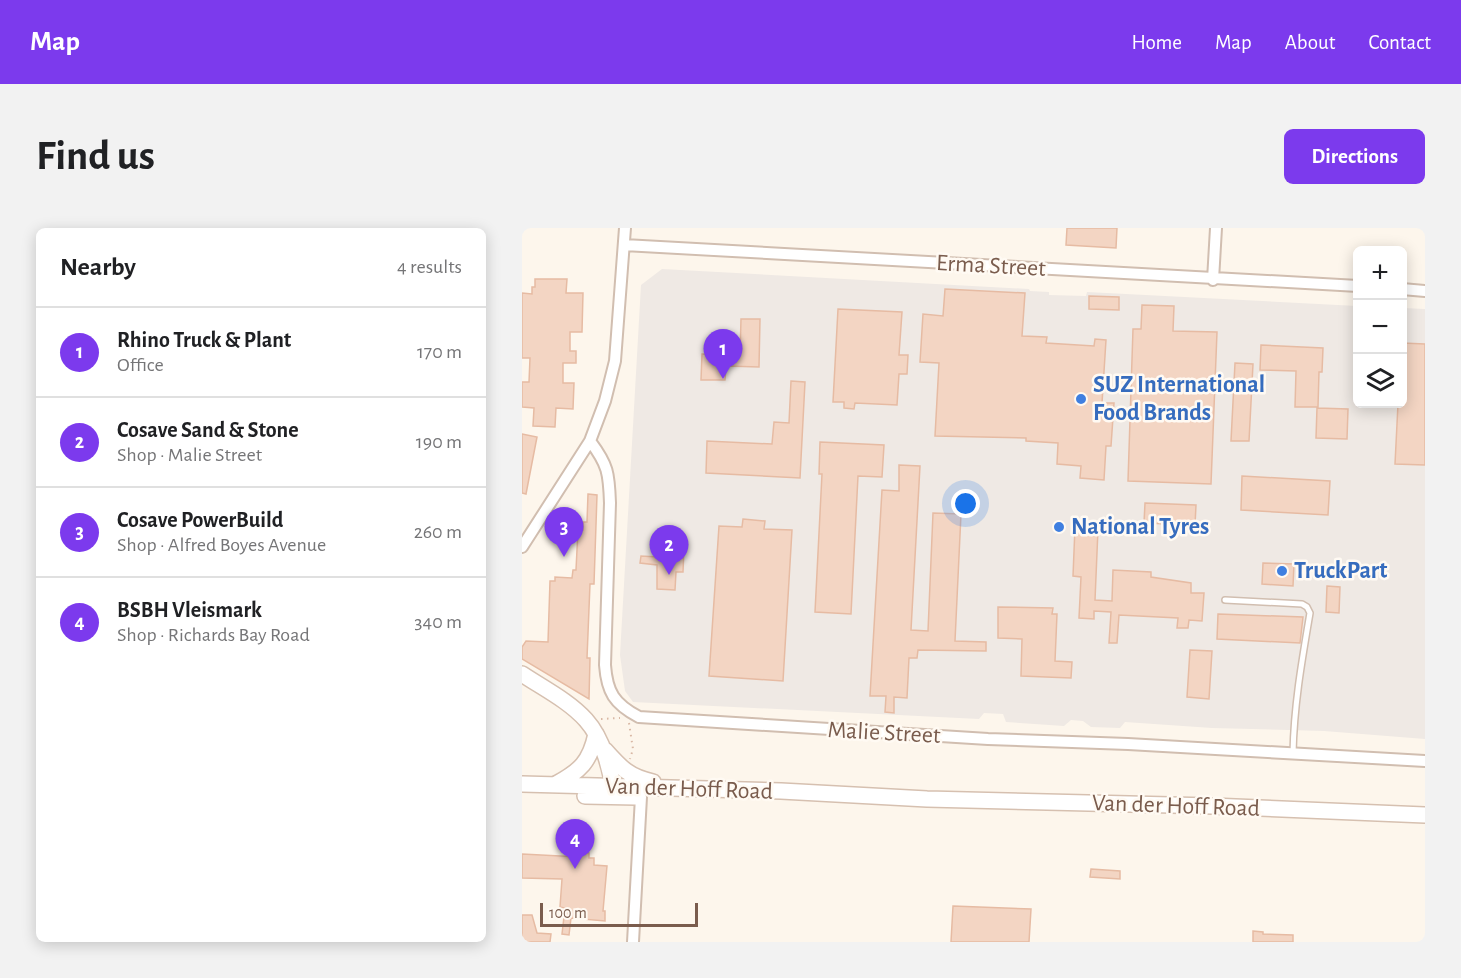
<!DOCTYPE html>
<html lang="en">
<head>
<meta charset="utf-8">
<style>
  :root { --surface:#fff; --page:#f2f2f2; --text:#202124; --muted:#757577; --line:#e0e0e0; --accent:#7c3aed }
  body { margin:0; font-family:"Alegreya Sans",sans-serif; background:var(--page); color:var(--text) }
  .controls { position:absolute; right:18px; top:18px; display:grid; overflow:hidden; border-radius:9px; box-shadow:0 3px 15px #0003 }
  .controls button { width:54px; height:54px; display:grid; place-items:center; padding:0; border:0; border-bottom:2px solid var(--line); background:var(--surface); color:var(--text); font:30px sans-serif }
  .scale { position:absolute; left:18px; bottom:15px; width:158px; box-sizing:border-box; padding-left:6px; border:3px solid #7a5c4d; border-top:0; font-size:16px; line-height:21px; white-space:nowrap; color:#7a5c4d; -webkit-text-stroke:4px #fffaf3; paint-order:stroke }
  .you { position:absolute; left:444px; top:276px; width:21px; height:21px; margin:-15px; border:4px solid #fff; border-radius:50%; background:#1a73e8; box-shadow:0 0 0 9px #1a73e833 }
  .badge { display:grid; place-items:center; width:39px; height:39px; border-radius:50%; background:var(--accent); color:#fff; font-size:20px; font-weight:700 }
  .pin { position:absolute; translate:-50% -50px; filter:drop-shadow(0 2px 3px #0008) }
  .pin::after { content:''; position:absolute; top:32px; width:21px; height:18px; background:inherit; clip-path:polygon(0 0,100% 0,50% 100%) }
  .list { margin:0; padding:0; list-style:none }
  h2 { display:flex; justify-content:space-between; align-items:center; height:78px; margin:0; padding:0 24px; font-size:26px }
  h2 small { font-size:20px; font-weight:400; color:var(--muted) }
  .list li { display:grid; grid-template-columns:39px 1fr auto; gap:18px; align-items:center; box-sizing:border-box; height:90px; padding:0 24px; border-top:2px solid var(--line) }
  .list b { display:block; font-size:22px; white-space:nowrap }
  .list p { margin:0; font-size:20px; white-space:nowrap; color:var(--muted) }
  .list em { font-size:20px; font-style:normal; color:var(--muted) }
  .icon { flex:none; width:33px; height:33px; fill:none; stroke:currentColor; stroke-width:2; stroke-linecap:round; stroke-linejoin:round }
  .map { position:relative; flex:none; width:903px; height:714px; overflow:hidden; border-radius:9px }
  header { display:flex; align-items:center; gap:36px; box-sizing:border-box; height:84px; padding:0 30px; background:var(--accent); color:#fff }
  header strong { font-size:28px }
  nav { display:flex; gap:33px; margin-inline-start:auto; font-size:21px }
  .intro { display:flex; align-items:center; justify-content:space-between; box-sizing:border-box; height:144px; padding:0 36px }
  h1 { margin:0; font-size:42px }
  .button { padding:15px 27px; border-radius:9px; background:var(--accent); color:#fff; font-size:21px; font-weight:700 }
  main { display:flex; gap:36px; padding:0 36px }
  aside { flex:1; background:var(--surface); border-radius:9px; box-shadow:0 3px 15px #0003 }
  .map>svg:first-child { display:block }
  .industrial { fill:#efe9e4 }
  .building { fill:#f3d5c3; stroke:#e6bba3; stroke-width:1.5 }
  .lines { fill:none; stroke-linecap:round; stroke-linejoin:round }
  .service-casing { stroke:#d1beb0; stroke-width:8 }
  .minor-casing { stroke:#d1beb0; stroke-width:14 }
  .secondary-casing { stroke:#d6c0b0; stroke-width:18 }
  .path { stroke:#d9b8a5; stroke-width:2; stroke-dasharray:1.5 4.5; stroke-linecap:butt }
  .service { stroke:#fff; stroke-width:5 }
  .minor { stroke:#fff; stroke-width:10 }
  .secondary { stroke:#fff; stroke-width:15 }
  .shop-dot { fill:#3f7fe0; stroke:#fffaf3; stroke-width:2 }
  .labels { text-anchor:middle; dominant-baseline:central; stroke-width:5; stroke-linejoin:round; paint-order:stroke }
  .street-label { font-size:24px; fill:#7a5c4d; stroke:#fffaf3 }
  .shop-label { font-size:24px; font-weight:bold; fill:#366cbe; stroke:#fffaf3; text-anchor:start }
</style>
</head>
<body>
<header>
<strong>Map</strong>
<nav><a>Home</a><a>Map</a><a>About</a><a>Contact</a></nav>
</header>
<div class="intro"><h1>Find us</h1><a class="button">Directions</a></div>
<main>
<aside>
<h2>Nearby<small>4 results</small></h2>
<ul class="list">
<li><span class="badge">1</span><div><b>Rhino Truck &amp; Plant</b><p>Office</p></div><em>170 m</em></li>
<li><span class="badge">2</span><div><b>Cosave Sand &amp; Stone</b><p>Shop · Malie Street</p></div><em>190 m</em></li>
<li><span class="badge">3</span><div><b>Cosave PowerBuild</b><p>Shop · Alfred Boyes Avenue</p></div><em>260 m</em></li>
<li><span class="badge">4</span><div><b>BSBH Vleismark</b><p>Shop · Richards Bay Road</p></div><em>340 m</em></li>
</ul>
</aside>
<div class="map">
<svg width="903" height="714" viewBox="0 0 903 714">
  <rect width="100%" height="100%" fill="#fdf6ec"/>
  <path class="industrial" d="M140,41l367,20 1,2 19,1v3l37,1 1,-4 270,14 1,98h44l1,-96 22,1v430l-101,-8 -112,-3 -87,-6 -5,6 -29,-1 -8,-6 -12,-1 -7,6 -58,-4 -3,-8 -19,-1 -5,6 -346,-17 -8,-11 -5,-36 21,-370z"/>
  <path class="building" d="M545,0h50l-1,20 -50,-3z
    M13,51h32l-1,14h17l-1,39h-12v19h6v12h-13v20h11l-1,26 -17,-1 -1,19 -22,-1 1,-18 -12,-1v-25h7l1,-24h-8v-65l10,1v-7h3z
    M423,61l80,4 -3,43 25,1 -1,6 48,3 1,-7 11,1 -4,63h12l-3,43h-5l-2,34 -24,-2 1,-12 -24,-2 1,-21 -32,-2v-3l-91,-2 4,-73 -19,-1 3,-48 20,2z
    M567,68l30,1v13l-30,-1z
    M620,77l32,1 -1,25 44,1 -6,152 -83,-3 5,-152h8z
    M316,81l64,3 -3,43h9l-1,19h-8l-2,31 -42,-2 -1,6 -10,-1v-6h-11z
    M219,91h19l-1,48 -33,-1 -1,14h-24l1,-26 38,1z
    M880,115l23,1v121l-30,-1 3,-60h4z
    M739,117l62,3 -1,24h-3l-1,35h-23l1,-36 -36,-1z
    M713,135l18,1 -4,77h-18z
    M269,153l14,1 -5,96 -94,-5 1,-32 65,3 2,-22 15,1z
    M795,180l31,1 -1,30 -31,-1z
    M0,206l15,3 -11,57 -4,-1z
    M298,214l64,3 -2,32 -24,-1 -7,138 -36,-2 7,-138h-3z
    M377,237l21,1 -9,164 17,1 5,-118 28,1 -6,127 31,1v9l-68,-1 -1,8h-8l-2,40 -13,-1v16l-9,-1 1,-16h-16l12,-206 17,1z
    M720,248l88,5 -2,34 -87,-5z
    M66,266l9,1 -3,89h-4l-3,74h3l-1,41 -67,-40v-12l4,-6 22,1 2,-61h5v-4l17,1 1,-8h3l2,-40h5v-8h4z
    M623,275l51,2 -1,20 -51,-2z
    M221,291l22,2 -1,8 28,1 -9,151 -74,-5 10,-150 23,1z
    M553,299l23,2 -3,71 17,1 1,-31 38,2v5l40,6v10h13l-2,28 -13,-1 -1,8h-11l1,-10 -59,-3 -2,28h-8l2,-31 -17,-1v8l-15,-1 2,-41 -8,-1z
    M142,317l20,2 -1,25h-7l-1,18 -18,-1v-24l-17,-2 1,-7 17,1 1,-7h5z
    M741,335l31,1 -1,22 -31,-2z
    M805,358l13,1 -1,26 -13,-1z
    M476,379l55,1 -1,6h5l-2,47 17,1 -1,16 -50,-2 1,-37 -24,-1z
    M696,386l85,3 -3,26 -83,-4z
    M668,422l22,1 -3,48 -22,-2z
    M57,624l10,1v5h5v7l13,1 -4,45h2v10l-34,-3 -2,17 -7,-1 3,-26 -5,-1 2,-28 -40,-1v-24l57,3z
    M569,641l29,2v8l-30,-2z
    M431,678l78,3 -2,33h-78z
    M0,687h10l5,18 14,1 -1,8h-28z
    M731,703l10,1v2l30,1v7h-40z"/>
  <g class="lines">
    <g class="service-casing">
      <path id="service" d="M703,372l77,4 5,3 3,6c-8,47 -16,92 -17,140"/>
    </g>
    <g class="minor-casing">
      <path id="minor" d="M102,17l734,41
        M691,52l3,-52
        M880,61l23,2
        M68,213c18,24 19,32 20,62l-5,162c2,27 9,39 34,52l349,22 140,5 297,17
        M0,319l68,-106 15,-40 10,-40 10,-133
        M111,714l8,-145"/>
    </g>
    <g class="secondary-casing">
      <path id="secondary" d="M0,446c21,14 47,27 64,46 17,19 25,50 28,74
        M83,522c16,18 24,27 48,32
        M0,556l259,7 146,8 285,7 213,9
        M34,556c24,-13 34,-22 40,-50
        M63,568l51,1"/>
    </g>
    <path class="path" d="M79,491l19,-1
      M107,495l4,26 -3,10"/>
    <use href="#service" class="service"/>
    <use href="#minor" class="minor"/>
    <use href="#secondary" class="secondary"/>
  </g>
  <g class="shop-dot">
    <circle cx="559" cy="171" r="6"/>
    <circle cx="537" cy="299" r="6"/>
    <circle cx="760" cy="343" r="6"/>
  </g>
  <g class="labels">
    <g class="street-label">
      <text transform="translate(469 38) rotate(3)">Erma Street</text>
      <text transform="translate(362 505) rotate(3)">Malie Street</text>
      <text transform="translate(167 561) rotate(2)">Van der Hoff Road</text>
      <text transform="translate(654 578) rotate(2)">Van der Hoff Road</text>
    </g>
    <g class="shop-label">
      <text x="571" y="157">SUZ International<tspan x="571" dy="28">Food Brands</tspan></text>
      <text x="549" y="299">National Tyres</text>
      <text x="772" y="343">TruckPart</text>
    </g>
  </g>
</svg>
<div class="controls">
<button>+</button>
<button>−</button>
<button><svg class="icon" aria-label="layers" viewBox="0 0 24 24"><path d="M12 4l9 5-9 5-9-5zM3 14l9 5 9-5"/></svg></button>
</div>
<div class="scale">100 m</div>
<div class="you"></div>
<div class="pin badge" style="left:201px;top:151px">1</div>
<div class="pin badge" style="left:147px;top:347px">2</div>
<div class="pin badge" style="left:42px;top:329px">3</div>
<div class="pin badge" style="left:53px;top:641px">4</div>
</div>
</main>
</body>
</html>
